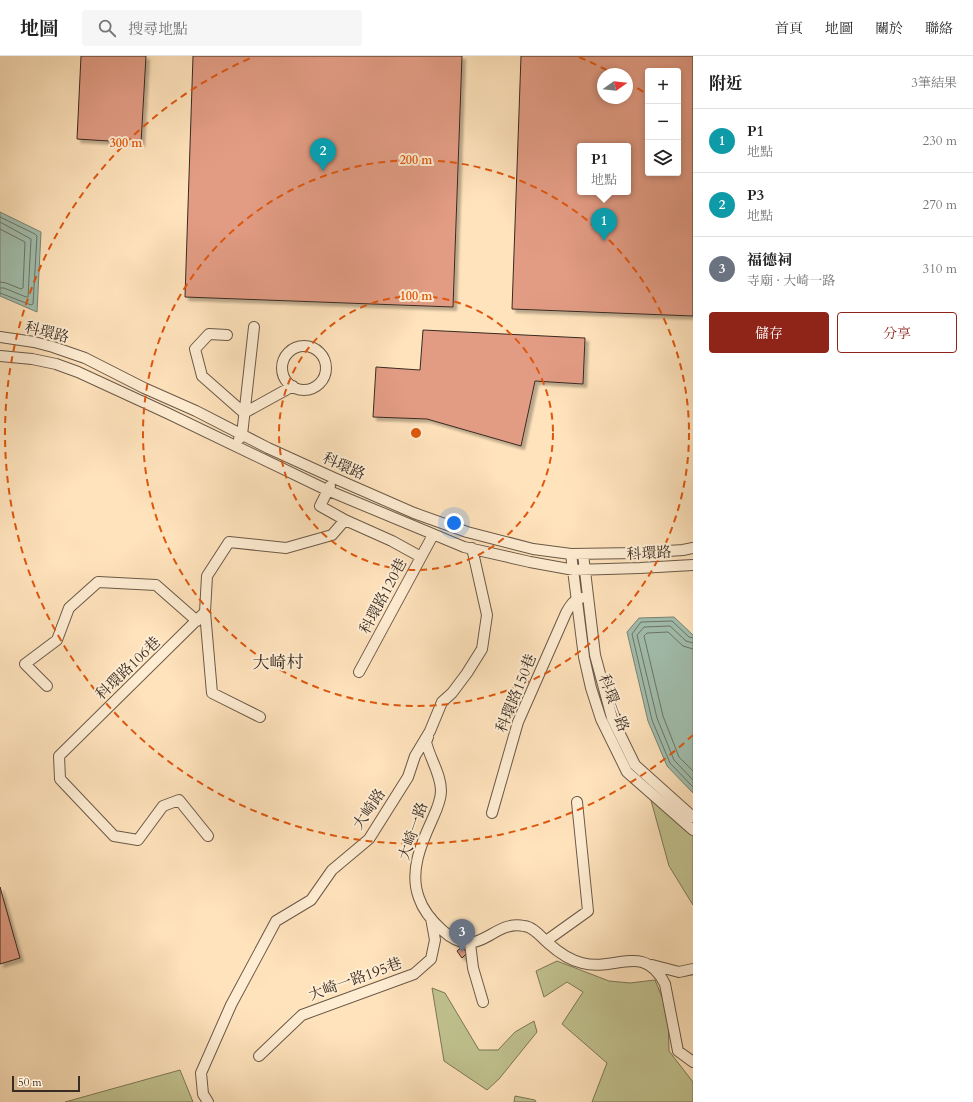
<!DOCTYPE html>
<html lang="zh-TW">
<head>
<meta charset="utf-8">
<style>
  :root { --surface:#fff; --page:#f6f6f6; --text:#222; --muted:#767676; --line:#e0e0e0; --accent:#8f2418 }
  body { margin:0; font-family:Cardo,"Noto Serif TC",serif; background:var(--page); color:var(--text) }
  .controls { position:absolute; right:12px; top:12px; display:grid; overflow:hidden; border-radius:4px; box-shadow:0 2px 6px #0003 }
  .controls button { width:36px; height:36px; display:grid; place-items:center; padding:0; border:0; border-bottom:1px solid var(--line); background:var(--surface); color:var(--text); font:20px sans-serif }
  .compass { position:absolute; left:597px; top:12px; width:36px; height:36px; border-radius:50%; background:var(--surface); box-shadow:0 2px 6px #0003; rotate:75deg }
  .scale { position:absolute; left:12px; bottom:10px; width:68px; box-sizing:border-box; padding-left:4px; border:2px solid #382b22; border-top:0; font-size:11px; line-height:14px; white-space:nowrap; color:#382b22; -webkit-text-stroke:3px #ffedd3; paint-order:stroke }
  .you { position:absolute; left:454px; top:467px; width:14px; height:14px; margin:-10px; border:3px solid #fff; border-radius:50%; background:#1a73e8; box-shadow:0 0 0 6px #1a73e833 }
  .badge { display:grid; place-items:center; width:26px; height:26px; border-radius:50%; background:var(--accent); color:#fff; font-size:13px; font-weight:700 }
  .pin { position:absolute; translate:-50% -33px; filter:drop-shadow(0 1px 2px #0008) }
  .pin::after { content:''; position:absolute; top:21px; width:14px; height:12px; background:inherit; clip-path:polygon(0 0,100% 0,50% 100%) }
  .popup { position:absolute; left:577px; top:87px; width:54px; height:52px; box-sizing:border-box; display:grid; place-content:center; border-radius:4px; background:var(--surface); filter:drop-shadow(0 1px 3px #0005); font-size:13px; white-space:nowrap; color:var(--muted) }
  .popup b { font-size:15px; color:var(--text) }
  .popup::after { content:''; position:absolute; left:50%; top:100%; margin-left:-8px; border:8px solid transparent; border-top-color:var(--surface) }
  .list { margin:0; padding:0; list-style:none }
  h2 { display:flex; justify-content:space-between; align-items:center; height:52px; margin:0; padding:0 16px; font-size:17px }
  h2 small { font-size:13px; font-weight:400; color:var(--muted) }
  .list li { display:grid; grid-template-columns:26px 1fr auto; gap:12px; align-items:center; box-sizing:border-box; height:64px; padding:0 16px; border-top:1px solid var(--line) }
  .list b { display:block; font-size:15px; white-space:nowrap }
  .list p { margin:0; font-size:13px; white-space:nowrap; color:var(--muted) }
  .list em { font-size:13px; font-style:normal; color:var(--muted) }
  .actions { display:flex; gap:8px; padding:12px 16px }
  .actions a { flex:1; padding:9px 0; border:1px solid var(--accent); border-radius:4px; text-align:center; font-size:14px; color:var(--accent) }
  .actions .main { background:var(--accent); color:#fff }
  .icon { flex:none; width:22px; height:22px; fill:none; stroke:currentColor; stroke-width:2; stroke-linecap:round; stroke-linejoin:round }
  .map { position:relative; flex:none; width:693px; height:1046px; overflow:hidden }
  header { display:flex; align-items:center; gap:24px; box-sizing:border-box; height:56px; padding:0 20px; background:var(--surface); border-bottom:1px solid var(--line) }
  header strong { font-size:19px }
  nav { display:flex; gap:22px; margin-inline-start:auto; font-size:14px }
  .search { width:280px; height:36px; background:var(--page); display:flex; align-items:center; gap:10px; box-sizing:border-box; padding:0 14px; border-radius:4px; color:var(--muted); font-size:15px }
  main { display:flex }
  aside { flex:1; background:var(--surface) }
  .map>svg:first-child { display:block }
  .green { fill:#c1c390; stroke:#7c7759 }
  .water { fill:#a1bead; stroke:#778375 }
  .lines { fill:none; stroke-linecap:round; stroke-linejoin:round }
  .shore { stroke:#6c7468; stroke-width:1 }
  .building { fill:#e29c84; stroke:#382b22; fill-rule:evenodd; filter:url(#shadow) }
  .minor-casing { stroke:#6a5948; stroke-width:12 }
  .minor { stroke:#ffedd3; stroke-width:10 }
  .ring { fill:none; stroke:#df570d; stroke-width:2; stroke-dasharray:7 5 }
  .labels { text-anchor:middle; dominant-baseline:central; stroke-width:4; stroke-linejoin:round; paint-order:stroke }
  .street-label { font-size:15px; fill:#382b22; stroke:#ffedd3 }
  .quarter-label { font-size:17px; fill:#382b22; stroke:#ffedd3 }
  .centre { fill:#df570d; stroke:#ffedd3; stroke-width:2 }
  .ring-label { font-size:12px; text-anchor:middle; font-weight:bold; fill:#df570d; stroke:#ffedd3; stroke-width:4; stroke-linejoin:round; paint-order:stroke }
</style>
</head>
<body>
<header>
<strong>地圖</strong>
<div class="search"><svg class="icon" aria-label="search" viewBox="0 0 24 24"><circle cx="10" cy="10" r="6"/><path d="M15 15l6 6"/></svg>搜尋地點</div>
<nav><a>首頁</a><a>地圖</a><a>關於</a><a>聯絡</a></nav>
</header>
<main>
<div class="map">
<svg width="693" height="1046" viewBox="0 0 693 1046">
  <defs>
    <filter id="shadow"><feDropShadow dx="3.5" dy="3.5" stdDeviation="1" flood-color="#0004"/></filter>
  </defs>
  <rect width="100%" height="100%" fill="#ffe3bc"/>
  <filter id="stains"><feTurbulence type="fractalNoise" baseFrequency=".005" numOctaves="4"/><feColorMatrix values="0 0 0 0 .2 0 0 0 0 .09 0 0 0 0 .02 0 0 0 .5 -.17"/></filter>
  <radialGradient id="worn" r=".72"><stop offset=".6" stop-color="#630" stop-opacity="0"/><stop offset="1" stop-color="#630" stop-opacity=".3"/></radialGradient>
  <path class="green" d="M649,737l44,42v70l-24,-39z
    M557,905l52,20 21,2 25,-3 13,32 1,39 24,31v20h-101l15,-39 -45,-39 21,-32 -16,-10 -23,15 -8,-26z
    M432,932l13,5 34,57h19l17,-18 19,-11 3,11 -38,47 -12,11 -43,-29z
    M180,1014l13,32h-128z
    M515,1040l20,4 1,2h-22z"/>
  <path class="water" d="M0,156l41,20 -4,80 -37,-16z
    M674,561l19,18v158l-26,-27 -19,-45 -21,-89 12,-14z"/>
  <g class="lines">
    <path class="shore" d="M0,161l35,17 2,2 -4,68 -2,1 -31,-12
      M0,166l31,17 -3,58h-2l-22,-9h-4
      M0,173l25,13 -2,46 -2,1 -15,-6 -6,-1
      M693,582l-4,-1 -17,-16 -31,1 -9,12 20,86 18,43 23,24
      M693,587l-7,-2 -16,-15 -26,1 -7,8 20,83 17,42 19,20
      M693,593l-10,-3 -15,-14 -21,1 -3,3 19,80 16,41 14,14"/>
  </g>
  <path class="building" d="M81,0h65l-5,87 -64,-4z
    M193,0h269l-9,251 -268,-10z
    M521,0h172v260l-181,-7zM648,15h30v102h-30zM603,18h24v24h-24zM580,90h48v46h-48z
    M423,274l162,8 -2,46 -48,-3 -14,65 -94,-27 -54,-2 3,-50 44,3z
    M0,831l20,71 -20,6z
    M462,891l5,6 -5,5 -5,-7z"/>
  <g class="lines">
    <g class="minor-casing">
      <path id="minor" d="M227,279l-18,-1 -14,15 7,27 42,37 49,-27
        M0,281l34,5 19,5 32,11 59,30 52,23 72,37 66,30 80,35 53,19 66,17 38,5 66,-1 46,-3 10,-2
        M282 312a22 22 0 1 1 44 0a22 22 0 1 1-44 0Z
        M0,300l32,3 24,5 22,8 89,41 160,77 137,57 66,15 44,8 66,-2 53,-3
        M239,383l3,-4 12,-108
        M345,464l47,21 29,16
        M571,498l13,103 7,31 10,31 26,53 66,58
        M583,498l12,101 17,63 23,47 58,52
        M205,556l7,81 48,24
        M359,616l74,-137
        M47,630l-22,-22 32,-24 12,-32 29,-26 58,3 41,36
        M428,681l-2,5c4,17 15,32 15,49 0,10 -5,20 -9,29 -11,24 -23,52 -13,78 4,12 13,23 23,32 37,34 49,-11 82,-4 10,1 17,11 24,17 10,9 21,17 34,20 33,9 62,-21 83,21l13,67 15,11
        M492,757l26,-91 48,-109c4,-7 7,-13 15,-15
        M208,780l-29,-36 -16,6 -25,34 -24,-4 -54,-57 -1,-23 146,-144 2,-36 22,-34 57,6 46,-13 13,-15 -25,-14 10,-20
        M546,885l42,-30 -11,-109
        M470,887l3,25 10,34
        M652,909l27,7 14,-3
        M259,1000l43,-41 112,-41 17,-15 4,-19 -4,-22
        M208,1046l-5,-8 -2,-21 30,-68 45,-84 35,-21 21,-30 37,-31 39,-62 7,-21 15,-25 12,-29 10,-9 15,-20 15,-24 5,-34 -15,-67"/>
    </g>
    <use href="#minor" class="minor"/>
  </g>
  <g class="ring">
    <circle cx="416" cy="377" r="137"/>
    <circle cx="416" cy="377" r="273"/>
    <path d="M693 679A410 410 0 1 1 253 1M579 1A410 410 0 0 1 612 17M627 26A410 410 0 0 1 645 37"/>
  </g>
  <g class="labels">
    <g class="street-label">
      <text transform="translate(47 276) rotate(14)">科環路</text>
      <text transform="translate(344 410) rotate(24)">科環路</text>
      <text transform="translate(649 497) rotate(-3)">科環路</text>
      <text transform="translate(383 540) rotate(-62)">科環路120巷</text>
      <text transform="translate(128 612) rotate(-44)">科環路106巷</text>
      <text transform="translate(516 637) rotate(-68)">科環路150巷</text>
      <text transform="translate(614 647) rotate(70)">科環一路</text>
      <text transform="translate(369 753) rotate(-56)">大崎路</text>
      <text transform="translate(413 775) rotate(-71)">大崎一路</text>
      <text transform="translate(355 923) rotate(-20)">大崎一路195巷</text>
    </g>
    <g class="quarter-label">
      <text x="278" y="606">大崎村</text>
    </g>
  </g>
  <circle cx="416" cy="377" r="6" class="centre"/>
  <g class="ring-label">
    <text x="126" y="91">300 m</text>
    <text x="416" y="108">200 m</text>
    <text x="416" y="244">100 m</text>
  </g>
  <rect width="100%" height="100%" filter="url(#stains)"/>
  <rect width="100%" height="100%" fill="url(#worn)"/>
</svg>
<div class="controls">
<button>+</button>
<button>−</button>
<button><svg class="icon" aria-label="layers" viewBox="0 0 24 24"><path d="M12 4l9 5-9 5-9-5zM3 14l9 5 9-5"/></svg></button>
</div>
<svg class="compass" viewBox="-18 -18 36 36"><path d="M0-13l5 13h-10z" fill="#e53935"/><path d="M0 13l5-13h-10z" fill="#767676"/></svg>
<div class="scale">50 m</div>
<div class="you"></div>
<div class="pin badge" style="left:604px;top:185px;background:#0f9aa8">1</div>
<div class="popup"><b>P1</b>地點</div>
<div class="pin badge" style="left:323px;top:115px;background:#0f9aa8">2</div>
<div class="pin badge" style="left:462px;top:896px;background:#6b7280">3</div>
</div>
<aside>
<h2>附近<small>3筆結果</small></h2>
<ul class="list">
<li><span class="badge" style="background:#0f9aa8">1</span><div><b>P1</b><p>地點</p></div><em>230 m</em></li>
<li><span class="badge" style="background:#0f9aa8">2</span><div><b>P3</b><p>地點</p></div><em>270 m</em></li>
<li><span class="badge" style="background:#6b7280">3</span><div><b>福德祠</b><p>寺廟 · 大崎一路</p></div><em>310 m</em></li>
</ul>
<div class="actions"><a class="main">儲存</a><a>分享</a></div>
</aside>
</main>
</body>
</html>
